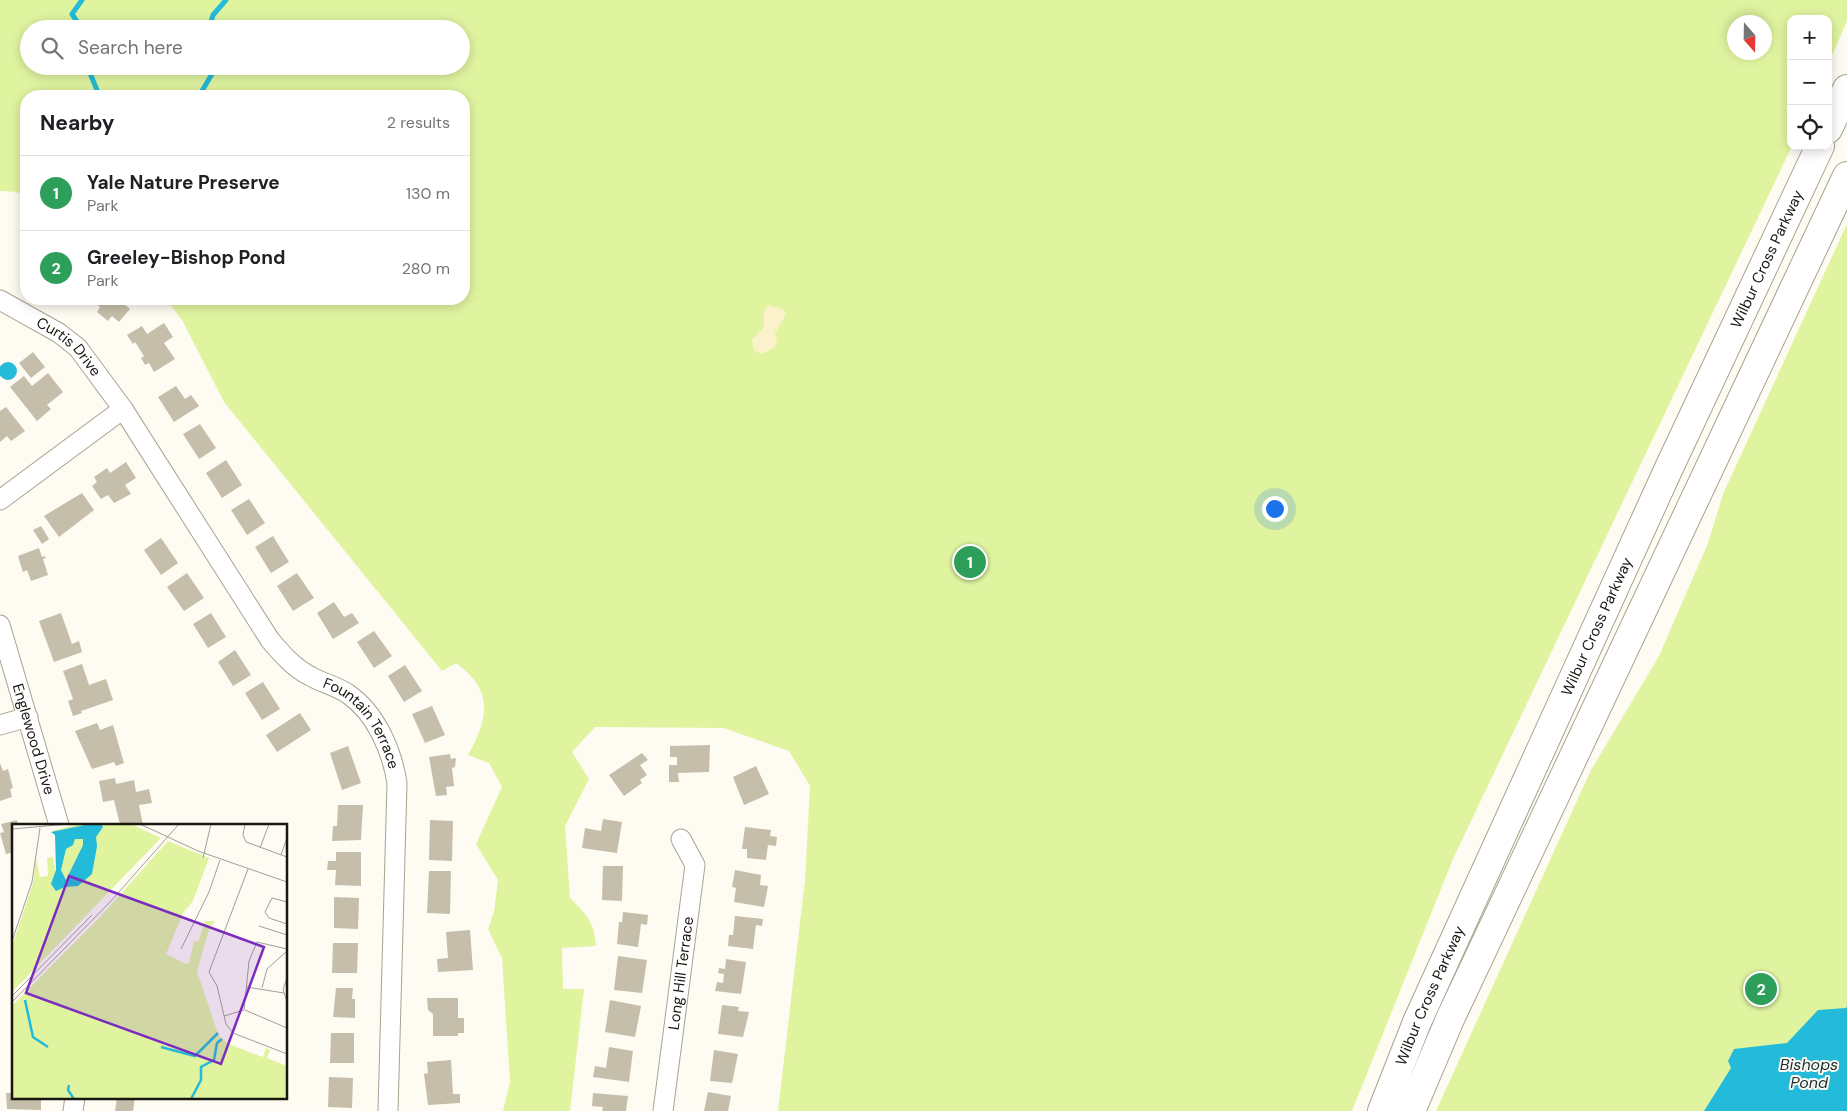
<!DOCTYPE html>
<html lang="en">
<head>
<meta charset="utf-8">
<style>
  :root { --surface:#fff; --page:#f2f2f2; --text:#202124; --muted:#757577; --line:#e0e0e0; --accent:#af4cb2 }
  body { margin:0; font-family:"DM Sans",sans-serif; background:var(--page); color:var(--text) }
  .controls { position:absolute; right:15px; top:15px; display:grid; overflow:hidden; border-radius:10px; box-shadow:0 2px 12px #0003 }
  .controls button { width:45px; height:45px; display:grid; place-items:center; padding:0; border:0; border-bottom:1px solid var(--line); background:var(--surface); color:var(--text); font:25px sans-serif }
  .compass { position:absolute; left:1727px; top:15px; width:45px; height:45px; border-radius:50%; background:var(--surface); box-shadow:0 2px 12px #0003; rotate:160deg }
  .you { position:absolute; left:1274px; top:508px; width:18px; height:18px; margin:-12px; border:4px solid #fff; border-radius:50%; background:#1a73e8; box-shadow:0 0 0 8px #1a73e833 }
  .badge { display:grid; place-items:center; width:32px; height:32px; border-radius:50%; background:var(--accent); color:#fff; font-size:16px; font-weight:700 }
  .pin { position:absolute; translate:-50% -50%; border:2px solid #fff; box-shadow:0 1px 5px #0006 }
  .list { margin:0; padding:0; list-style:none }
  h2 { display:flex; justify-content:space-between; align-items:center; height:65px; margin:0; padding:0 20px; font-size:21px }
  h2 small { font-size:16px; font-weight:400; color:var(--muted) }
  .list li { display:grid; grid-template-columns:32px 1fr auto; gap:15px; align-items:center; box-sizing:border-box; height:75px; padding:0 20px; border-top:1px solid var(--line) }
  .list b { display:block; font-size:19px; white-space:nowrap }
  .list p { margin:0; font-size:16px; white-space:nowrap; color:var(--muted) }
  .list em { font-size:16px; font-style:normal; color:var(--muted) }
  .icon { flex:none; width:28px; height:28px; fill:none; stroke:currentColor; stroke-width:2; stroke-linecap:round; stroke-linejoin:round }
  .map { position:relative; flex:none; width:1847px; height:1111px; overflow:hidden }
  .search { position:absolute; background:var(--surface); box-shadow:0 2px 12px #0003; left:20px; top:20px; width:450px; height:55px; display:flex; align-items:center; gap:12px; box-sizing:border-box; padding:0 18px; border-radius:28px; color:var(--muted); font-size:19px }
  .panel { position:absolute; background:var(--surface); box-shadow:0 2px 12px #0003; left:20px; top:90px; width:450px; height:215px; border-radius:20px }
  .map>svg:first-child { display:block }
  .green { fill:#e0f4a0; fill-rule:evenodd }
  .sand { fill:#fbf2cc }
  .water { fill:#24bad9 }
  .lines { fill:none; stroke-linecap:round; stroke-linejoin:round }
  .stream { stroke:#24bad9; stroke-width:5 }
  .building { fill:#c5beaa }
  .minor-casing { stroke:#a9a28f; stroke-width:21 }
  .highway-casing { stroke:#a9a28f; stroke-width:30 }
  .minor { stroke:#fff; stroke-width:19 }
  .highway { stroke:#fff; stroke-width:28 }
  .labels { text-anchor:middle; dominant-baseline:central; stroke-width:4; stroke-linejoin:round; paint-order:stroke }
  .street-label { font-size:15px; fill:#18160f; stroke:#fefbf3 }
  .water-label { font-size:16px; font-style:italic; fill:#172e33; stroke:#fefbf3 }
  .inset-river { fill:none; stroke:#24bad9; stroke-width:2.5 }
  .inset-road { fill:none; stroke:#a29f98; stroke-width:1 }
  .view { fill:#7b2cbf; fill-opacity:0.15; stroke:#7b2cbf; stroke-width:2.5 }
  .inset-edge { fill:none; stroke:#18160f; stroke-width:2.5 }
</style>
</head>
<body>
<div class="map">
<svg width="1847" height="1111" viewBox="0 0 1847 1111">
  <rect width="100%" height="100%" fill="#fefbf3"/>
  <path class="green" d="M0,0h1847v21l-19,44v-46h-37l1,127 -339,713 -101,252h-574l27,-231 5,-94 -21,-35 -65,-23 -129,-1 -23,25 17,27 -24,47 5,72c17,17 24,23 26,48l-34,2 1,41h21l-14,122h-67l7,-29 -8,-124 -14,-29 6,-17 4,-32 -22,-36 26,-57 -13,-24 -21,-8c21,-38 26,-64 -12,-92l-14,8 -218,-269 -42,-82 -16,-21h298v-203h-438v100l-10,-4 -16,-1zM1734,22h30v30h-30zM29,29h432v37h-432z
    M1847,224v887h-411l154,-339 69,-116 49,-113 15,-49z"/>
  <path class="sand" d="M768,305l14,4 4,5 -11,19 2,9 -3,6 -13,6 -7,-4 -2,-10 12,-13v-15z"/>
  <path class="water" d="M-1 371a9 9 0 1 1 18 0a9 9 0 1 1-18 0Z
    M1847,1006v105h-143l27,-43 -3,-7 6,-12 53,-6 31,-33 28,-2z"/>
  <g class="lines">
    <path class="stream" d="M82,0l-10,14 10,15
      M209,29l4,-14 13,-15
      M87,66l10,24v6
      M199,96l13,-22 -1,-8"/>
  </g>
  <path class="building" d="M90,299h37l-4,4 7,6 -11,13 -7,-6 -4,5 -11,-9 3,-5z
    M164,323l9,14 -9,6 11,16 -21,13 -5,-9 -4,2 -4,-7 3,-2 -9,-14 -2,2 -6,-9 15,-9 5,8z
    M33,352l12,15 -14,11 -12,-15z
    M48,373l15,19 -16,13 4,4 -14,12 -27,-34 14,-11 8,10z
    M176,386l9,13 6,-4 8,11 -25,16 -16,-25z
    M6,407l19,24 -14,10 -4,-5 -7,6v-31z
    M200,424l16,24 -17,11 -16,-25z
    M226,460l16,25 -20,13 -16,-25z
    M126,462l10,16 -11,7 6,9 -17,9 -6,-8 -7,4 -9,-13 5,-4 -3,-5 13,-9 3,5z
    M82,493l12,17 -35,27 -15,-21z
    M249,499l16,24 -18,12 -16,-25z
    M41,526l8,13 -7,5 -9,-14z
    M273,536l16,26 -18,11 -16,-26z
    M161,538l17,25 -17,12 -17,-25z
    M39,548l3,9 3,-1 1,2 -3,1 5,16 -17,6 -4,-11 -4,2 -5,-16z
    M187,573l17,25 -20,13 -17,-24z
    M297,573l17,25 -21,13 -16,-25z
    M334,602l10,15 8,-4 7,10 -26,16 -16,-26z
    M61,613l11,31 7,-3 3,11 -28,10 -15,-41z
    M211,613l15,24 -18,11 -15,-24z
    M374,631l18,25 -18,12 -17,-26z
    M235,650l16,25 -18,11 -15,-24z
    M82,664l7,21 17,-6 7,21 -32,11 1,2 -9,3 -5,-15 5,-2 -10,-28z
    M405,665l17,26 -18,11 -16,-26z
    M263,682l17,27 -18,11 -17,-27z
    M432,706l13,29 -20,8 -13,-29z
    M300,713l11,17 -34,22 -11,-17z
    M97,723l3,7 13,-5 11,38 -8,3 -2,-4 -22,7 -17,-38z
    M710,745l-1,27 -31,1 1,9h-10v-17h8v-8h-7v-11z
    M348,746l13,37 -19,7 -12,-37z
    M642,753l6,7 -8,5 7,10 -7,5 2,3 -18,13 -15,-21z
    M450,754l1,5 5,-1 -1,9 -3,1 2,18 -8,1 1,8 -11,1 -7,-39z
    M0,763l3,8 5,-2 5,19 -3,1 2,8 -12,4z
    M756,766l13,28 -25,11 -11,-28z
    M115,778l1,6 18,-4 2,12 13,-3 3,14 -13,2 4,20h-23l-6,-25 -11,2 -4,-21z
    M338,805h25l-2,35 -29,1 1,-15h4z
    M603,819l19,3 -5,31 -35,-5 3,-20 16,3z
    M17,820l1,5h-4v27l-8,2 -6,-21 4,-1 -3,-8z
    M430,820l23,1 -1,40 -23,-1z
    M745,827l26,3 -1,6 7,1 -1,9 -8,-1 -2,15 -19,-2v-9h-5z
    M336,852h25v34l-26,-1 1,-15h-9l1,-9h8z
    M603,866h20l-1,35 -20,-1z
    M735,870l26,5 -1,10 8,1 -4,21 -30,-5 2,-14 -4,-1z
    M429,871h22l-1,43 -23,-1z
    M334,897l25,1 -1,31 -24,-1z
    M623,912l25,3 -1,10 -6,-1 -3,23 -21,-3 2,-22h3z
    M735,916l28,3 -1,7 -6,-1 -3,24 -25,-3 1,-11h4z
    M470,930l3,40 -35,2 -1,-13 11,-1 -2,-26z
    M333,943h25l-1,30h-25z
    M618,956l29,4 -5,33 -28,-3z
    M726,959l20,3 -5,32 -26,-3 2,-9 6,1 1,-9 -6,-1 1,-5 6,1z
    M336,988h17l-1,11h3v19l-22,-1z
    M427,998h31v20h6v15h-6v3h-25v-22l-5,-4z
    M610,1000l31,6 -6,31 -30,-5z
    M722,1005l17,2 -1,4 11,1 -6,25 -25,-3z
    M331,1033h23v30h-24z
    M609,1047l24,4 -4,31 -36,-5 2,-11 11,2z
    M714,1050l24,4 -6,29 -22,-2z
    M451,1060l2,34h7v9l-32,2 -4,-31 4,-1 -1,-11z
    M329,1077l24,1 -1,30 -24,-1z
    M708,1092l23,4 -3,15h-24z
    M6,1093h8v4h27v13l-34,-1z
    M593,1093l35,3 -2,15h-24l1,-4 -11,-1z
    M117,1097h18l-2,14h-18z"/>
  <g class="lines">
    <g class="minor-casing">
      <g id="minor">
        <path id="s1" d="M0,300l59,33 19,15 45,61 147,231c11,13 24,28 40,36 12,7 27,10 38,18 28,19 44,57 49,89l-9,328"/>
        <path d="M0,500l123,-91"/>
        <path id="s2" d="M0,625l59,200"/>
        <path d="M0,725l28,-8"/>
        <path d="M73,1111l2,-14"/>
        <path id="s3" d="M663,1111l32,-246 -14,-26"/>
      </g>
    </g>
    <g class="highway-casing">
      <g id="highway">
        <path d="M1828,129l19,-40"/>
        <path id="s4" d="M1382,1111l35,-89 251,-552 152,-324"/>
        <path d="M1411,1111l39,-92 397,-843"/>
      </g>
    </g>
    <use href="#minor" class="minor"/>
    <use href="#highway" class="highway"/>
  </g>
  <g class="labels">
    <g class="street-label">
      <text stroke="none"><textPath href="#s4" startOffset="935">Wilbur Cross Parkway</textPath></text>
      <text stroke="none"><textPath href="#s1" startOffset="84">Curtis Drive</textPath></text>
      <text stroke="none"><textPath href="#s4" startOffset="530">Wilbur Cross Parkway</textPath></text>
      <text stroke="none"><textPath href="#s1" startOffset="569">Fountain Terrace</textPath></text>
      <text stroke="none"><textPath href="#s2" startOffset="119">Englewood Drive</textPath></text>
      <text stroke="none"><textPath href="#s3" startOffset="139">Long Hill Terrace</textPath></text>
      <text stroke="none"><textPath href="#s4" startOffset="125">Wilbur Cross Parkway</textPath></text>
    </g>
    <g class="water-label">
      <text x="1809" y="1064">Bishops<tspan x="1809" dy="18">Pond</tspan></text>
    </g>
  </g>
  <g transform="translate(12 824)">
    <rect width="275" height="275" fill="#fefbf3"/>
    <path d="M69,0h50l30,14 -149,154v-46l21,-63 3,-25 4,19 8,-1 -1,-18 6,-1 5,28 10,-54h-18zM156,17l41,17 -16,43 -10,12 -17,41 20,10 3,-1 5,-22 4,1 7,-21h10l-6,9 -12,41 21,63 9,9 27,11 9,3 3,-9 4,2 -3,8 20,8v33h-275v-93l88,-89z" fill="#e0f4a0"/>
    <path d="M78,0h11l2,3 -7,10 1,9 -5,28 -14,12 -13,1 -9,4 -5,-7 5,-14 -1,-35 -4,-3zM63,15h8v6l-17,35 -5,-10 5,-21 7,-4z" fill="#24bad9" fill-rule="evenodd"/>
    <path class="inset-river" d="M13,176l8,37 15,10M149,223l34,9 23,-23M57,261l-1,5 6,9M179,275l10,-19v-13l13,-7 3,-17 5,-4"/>
    <path class="inset-road" d="M128,0l58,27 89,31M233,0l-2,11 3,7 41,15M0,5l57,-5M248,24l9,-24M269,31l6,-17M191,34l8,-34M236,45l-39,103 8,14 9,38 7,9 54,21M275,78l-15,-4 -7,14 4,6 18,6M247,102l28,9M0,117l20,-59 8,-54M169,125l28,-57 11,-32M275,154l-4,12 4,11M234,163l38,6M250,164l5,-19 20,-18M0,172l80,-81M0,178l99,-101 68,-77M232,186l5,-49 8,-19 30,7M233,186l42,18M212,192l20,-6"/>
    <path class="view" d="M57,52l195,71 -43,117 -195,-71z"/>
    <rect width="275" height="275" class="inset-edge"/>
  </g>
</svg>
<div class="controls">
<button>+</button>
<button>−</button>
<button><svg class="icon" aria-label="locate" viewBox="0 0 24 24"><circle cx="12" cy="12" r="6"/><path d="M12 2v4M12 18v4M2 12h4M18 12h4"/></svg></button>
</div>
<svg class="compass" viewBox="-18 -18 36 36"><path d="M0-13l5 13h-10z" fill="#e53935"/><path d="M0 13l5-13h-10z" fill="#757577"/></svg>
<div class="you"></div>
<div class="pin badge" style="left:970px;top:562px;background:#2e9e5b">1</div>
<div class="pin badge" style="left:1761px;top:989px;background:#2e9e5b">2</div>
<div class="search"><svg class="icon" aria-label="search" viewBox="0 0 24 24"><circle cx="10" cy="10" r="6"/><path d="M15 15l6 6"/></svg>Search here</div>
<section class="panel">
<h2>Nearby<small>2 results</small></h2>
<ul class="list">
<li><span class="badge" style="background:#2e9e5b">1</span><div><b>Yale Nature Preserve</b><p>Park</p></div><em>130 m</em></li>
<li><span class="badge" style="background:#2e9e5b">2</span><div><b>Greeley-Bishop Pond</b><p>Park</p></div><em>280 m</em></li>
</ul>
</section>
</div>
</body>
</html>
